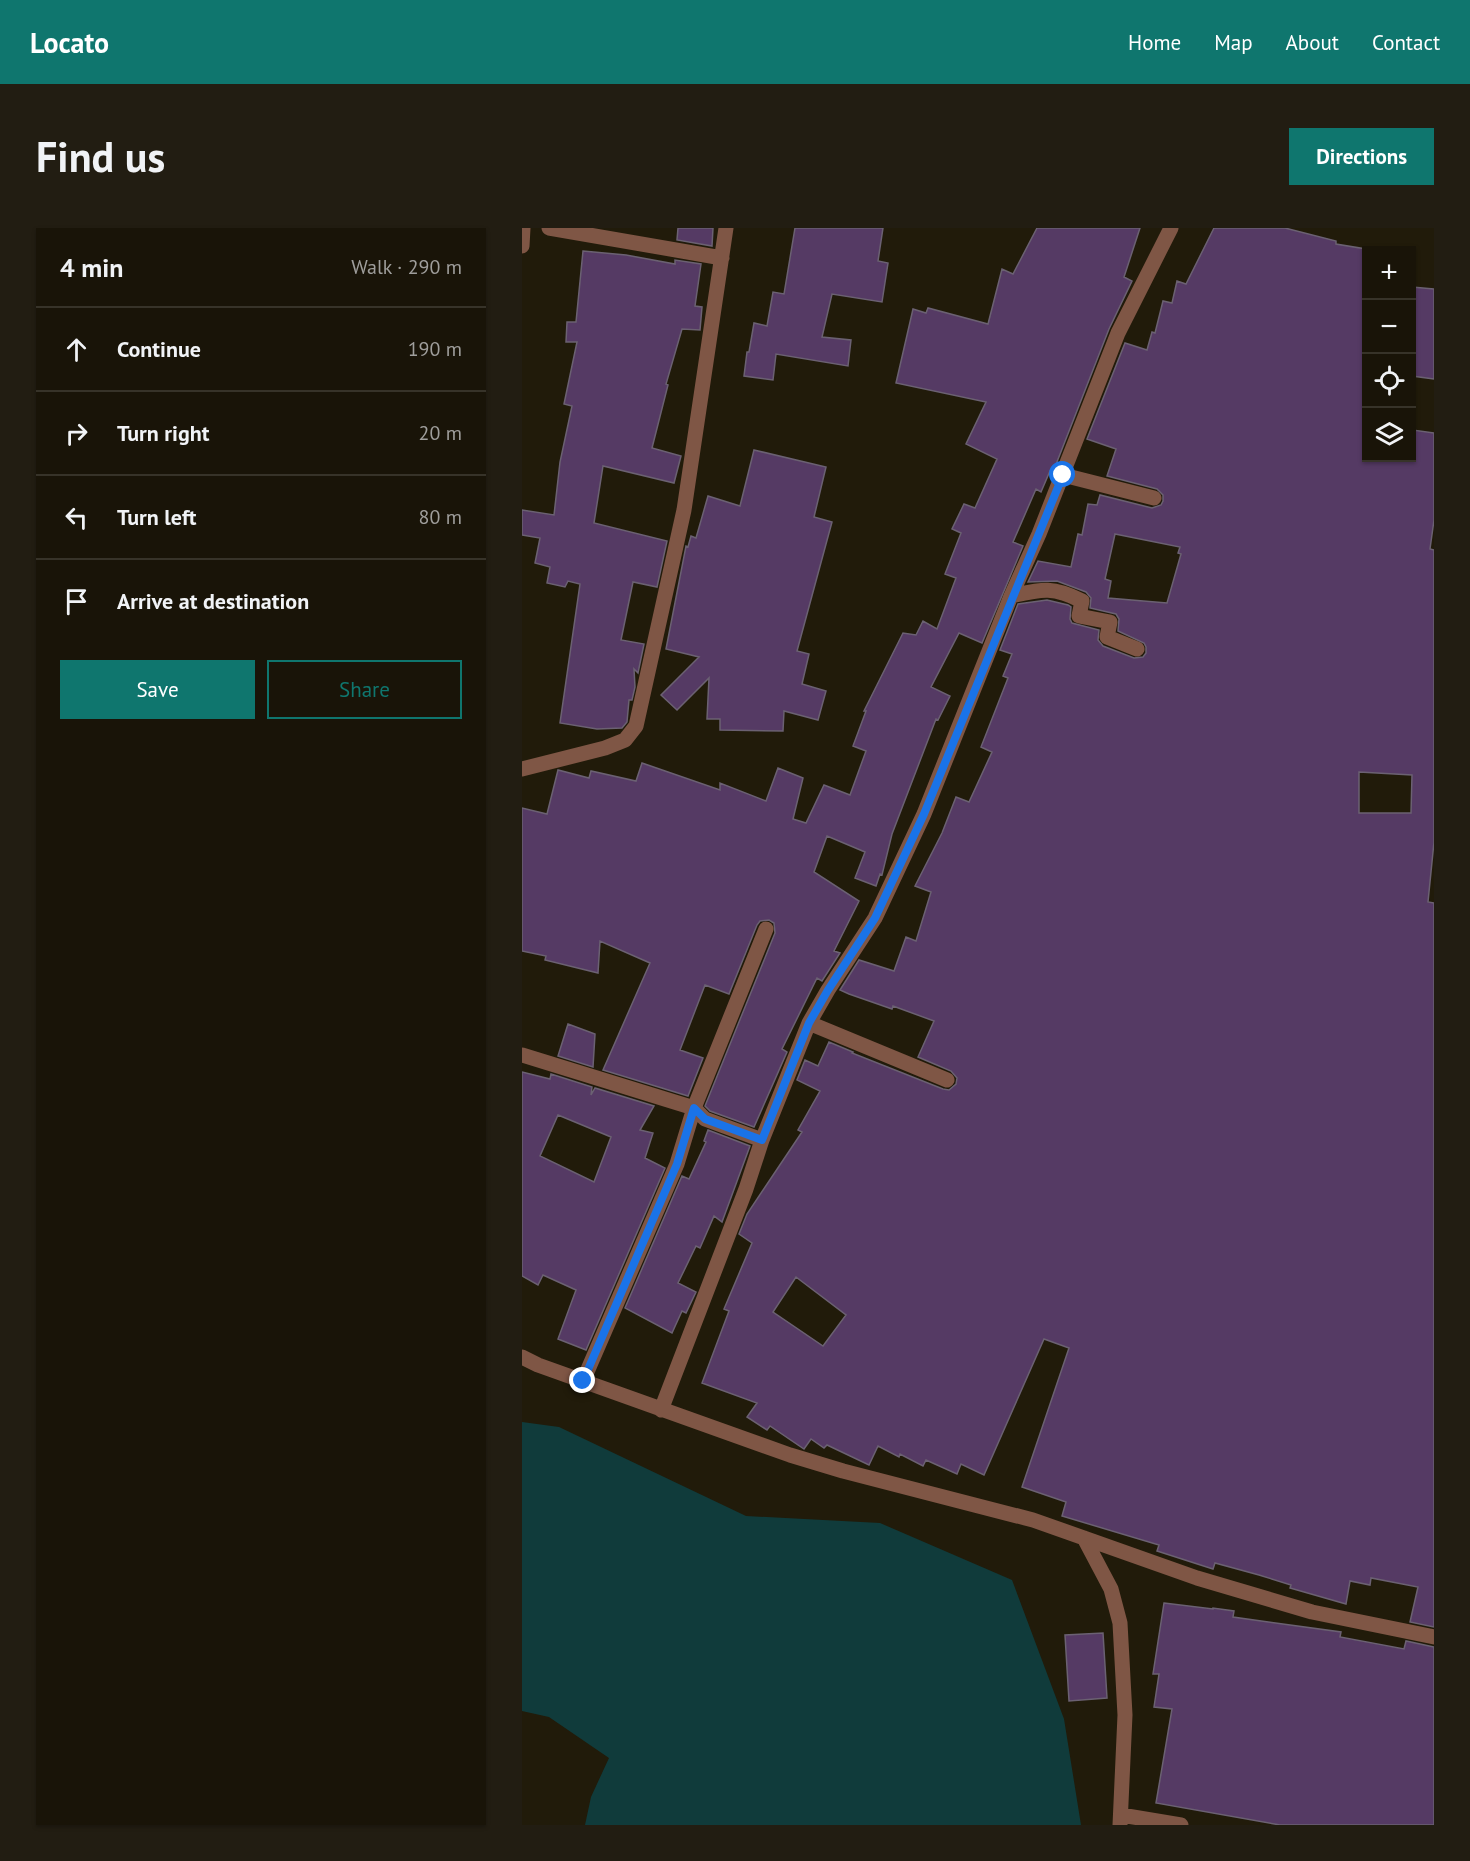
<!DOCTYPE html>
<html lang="en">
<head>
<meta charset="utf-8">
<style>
  :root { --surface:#191408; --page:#221d12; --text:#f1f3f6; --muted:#9f9e9c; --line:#373329; --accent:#0f766e }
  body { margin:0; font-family:"PT Sans",sans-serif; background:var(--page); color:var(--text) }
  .controls { position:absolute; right:18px; top:18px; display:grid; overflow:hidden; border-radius:0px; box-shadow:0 2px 4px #0004 }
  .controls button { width:54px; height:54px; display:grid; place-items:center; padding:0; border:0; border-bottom:2px solid var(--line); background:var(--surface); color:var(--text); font:30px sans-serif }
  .stop { position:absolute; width:18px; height:18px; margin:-14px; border:4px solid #1a73e8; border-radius:50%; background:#fff }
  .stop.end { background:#1a73e8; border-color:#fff; box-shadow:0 2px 6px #0008 }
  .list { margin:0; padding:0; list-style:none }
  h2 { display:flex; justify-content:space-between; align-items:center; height:78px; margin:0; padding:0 24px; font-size:26px }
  h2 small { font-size:20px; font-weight:400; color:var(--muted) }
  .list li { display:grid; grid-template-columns:39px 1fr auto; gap:18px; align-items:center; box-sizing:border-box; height:84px; padding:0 24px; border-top:2px solid var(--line) }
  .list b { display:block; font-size:22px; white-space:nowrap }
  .list em { font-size:20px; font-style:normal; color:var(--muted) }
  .actions { display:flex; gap:12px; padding:18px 24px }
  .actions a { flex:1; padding:14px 0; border:2px solid var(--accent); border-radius:0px; text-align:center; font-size:21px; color:var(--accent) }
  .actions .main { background:var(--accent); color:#fff }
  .icon { flex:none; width:33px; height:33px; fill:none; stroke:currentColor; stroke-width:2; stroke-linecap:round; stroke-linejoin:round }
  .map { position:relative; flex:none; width:912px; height:1597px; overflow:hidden; border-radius:0px }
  header { display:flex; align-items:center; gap:36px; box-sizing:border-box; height:84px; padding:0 30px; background:var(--accent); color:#fff }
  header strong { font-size:28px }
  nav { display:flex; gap:33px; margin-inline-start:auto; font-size:21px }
  .intro { display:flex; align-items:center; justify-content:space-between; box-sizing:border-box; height:144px; padding:0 36px }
  h1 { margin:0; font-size:42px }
  .button { padding:15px 27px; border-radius:0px; background:var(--accent); color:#fff; font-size:21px; font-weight:700 }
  main { display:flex; gap:36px; padding:0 36px }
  aside { flex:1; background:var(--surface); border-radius:0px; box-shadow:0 2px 4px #0004 }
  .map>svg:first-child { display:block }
  .water { fill:#103b3b }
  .building { fill:#553a64; stroke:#6b6172; stroke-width:1.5; fill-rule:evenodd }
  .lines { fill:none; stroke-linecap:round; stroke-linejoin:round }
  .minor { stroke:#7f5645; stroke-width:15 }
  .route { stroke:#1a73e8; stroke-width:8 }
</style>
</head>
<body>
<header>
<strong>Locato</strong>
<nav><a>Home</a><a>Map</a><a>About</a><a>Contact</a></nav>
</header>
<div class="intro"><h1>Find us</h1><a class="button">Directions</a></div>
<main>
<aside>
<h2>4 min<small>Walk · 290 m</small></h2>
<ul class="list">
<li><svg class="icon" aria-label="ahead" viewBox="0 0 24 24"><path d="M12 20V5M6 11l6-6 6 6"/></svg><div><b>Continue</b></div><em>190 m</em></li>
<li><svg class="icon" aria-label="right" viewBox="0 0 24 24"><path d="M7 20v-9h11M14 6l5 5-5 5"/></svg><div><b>Turn right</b></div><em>20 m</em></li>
<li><svg class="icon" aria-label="left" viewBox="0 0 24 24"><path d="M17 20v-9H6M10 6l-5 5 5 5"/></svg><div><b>Turn left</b></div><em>80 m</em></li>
<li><svg class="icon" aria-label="arrive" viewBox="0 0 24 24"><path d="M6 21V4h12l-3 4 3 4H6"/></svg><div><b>Arrive at destination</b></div></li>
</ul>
<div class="actions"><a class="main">Save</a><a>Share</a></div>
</aside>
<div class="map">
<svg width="912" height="1597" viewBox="0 0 912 1597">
  <rect width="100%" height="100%" fill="#211b0a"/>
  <path class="water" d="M0,1194l37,5 187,89 134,7 132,57 52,139 17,106h-496l6,-28 18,-39 -60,-41 -27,-6z"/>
  <path class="building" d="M156,0h35l-1,18 -35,-6z
    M273,0h88l-5,33 10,2 -6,39 -50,-8 -10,43 29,3 -3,26 -72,-12 -3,26 -29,-4 3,-24h2l5,-29 13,3 6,-34 11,2z
    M515,0h103l-16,49 8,4 -23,48 -56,143 -3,-1 -9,21 -5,-3 -23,53 10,4 -41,97 -23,-10 -28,54 19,9 -12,24 -2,-1 -44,115 -10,41 -2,-1 -4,12 -21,-8 10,-26 -38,-16 -13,36 45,29 -25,50 6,2 -18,28 -5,-3 -35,71 5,3 -33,75 -44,-16 -5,-5 70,-173 -1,-10 -5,-3 -9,1 -3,4 -28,69 -24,-9 -25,65 23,8 -15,38 -85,-26 47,-107 -50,-22 -2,32 -53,-13 1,-4 -24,-5v-143l25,6 11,-44 31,8 2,-7 45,10 6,-18 78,27v-7l46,18 12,-33 25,10 -10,41 13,4 18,-38 26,10 16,-44 -13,-5 13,-35h-2l39,-78 13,2 7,-14 14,8 19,-51 -11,-4 16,-41 -9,-4 12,-25 11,4 22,-49 -31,-15 20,-42 -90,-19 17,-74 13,4 2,-5 60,16 14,-55 11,5z
    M692,0h71l51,13v3l30,5v209h46l1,-28 21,3v87l-4,29 4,1v292l-6,60 6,1v724l-24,-5 8,-35 -47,-9 -1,7 -20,-4 -4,23 -56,-16 1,-3 -32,-10 -44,-12 -2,6 -56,-18 2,-6 -97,-29 4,-14 -44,-15 47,-139 -25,-9 -60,136 -23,-11 -4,10 -31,-14 -3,6 -23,-12 -1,3 -21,-11 -9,19 -42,-20 -3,3 -13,-9 -7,10 -34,-23 -3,4 -20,-13 10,-14 -55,-20 27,-72 -5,-2 28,-66 -13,-9 8,-20 55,-82 -4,-2 22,-39 -23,-11 8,-20 13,6 11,-24 24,10 -1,1 91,36 6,1 7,-6 1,-6 -6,-7 -33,-14 16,-36 -41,-15 -1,3 -43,-15 -9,-4 19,-30 35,11 12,-34 10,4 15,-49 -16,-6 27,-53 14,-36 13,5 23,-50 -11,-5 27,-69 -5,-2 9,-22 -12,-4 18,-46 29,-4 21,5 3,2 -1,12 2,4 27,7 -1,10 5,6 31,12 9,-1 3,-4v-6l-2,-4 -26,-12 1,-12 -3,-5 -26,-6 1,-10 -5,-6 -29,-11 -29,1 10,-21 33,6 7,-33 4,1 6,-31 9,1 3,-10 52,13 9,-3 2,-4v-6l-6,-6 -50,-13 9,-27 -29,-10 38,-96 22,7 5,-18 3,1 8,-32 9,2 5,-22 9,3zM593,306l65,13 -2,6 3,1 -14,49 -59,-5 3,-17 -6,-2zM837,544l53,3 -1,38h-52zM274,1049l50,38 -23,31 -50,-34z
    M61,23l43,4 49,9v-4l26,4 -6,42 7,1 -2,23 -18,-1 -16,55 2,1 -16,63 29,8 -7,27 -71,-17 -9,57 73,18 -10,46 -24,-5 -12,58 23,4 -6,29 -4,-4 1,18 -3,13h-3l-2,22 -5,6 -25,1 -37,-6 20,-139 -12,-3 -3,6 -18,-4 3,-16 -15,-4 5,-25 -18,-3v-25l32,5 6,-53 12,-56 -8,-2 13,-62h-11l1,-20h9z
    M890,59l22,2v90l-22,-3z
    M232,222l72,17 -12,50 18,5 -35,129 12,3 -7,30 24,7 -8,29 -34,-9 -1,20 -63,-1v-11h-13l2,-41 -32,32 -16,-15 38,-38 -33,-8 20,-103 2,1 3,-11 5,2 12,-42 32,10z
    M46,796l27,10 -2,33 -35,-11z
    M0,844l28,7 1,-5 41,13 -1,8 4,-7 59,18 -14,24 13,3 -8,25 20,10 -79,182 -28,-11 18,-49 -33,-15 -5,10 -16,-9zM36,887l53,22 -17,45 -54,-26z
    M186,902l42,16 -28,76 -8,-6 -14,32 -4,-2 -18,37 18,9 -10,21 -4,-2 -10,22 -47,-25 57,-132 7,3 17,-37 -2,-1z
    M642,1375l49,6v-1l21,3 -1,6 108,15 -1,5 64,12 2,-8 28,6v178h-154l-124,-22 16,-94 -18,-2 5,-33h-6z
    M581,1405l4,65 -38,3 -4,-66z"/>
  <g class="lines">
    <path class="minor" d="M27,0l173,30
      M0,18l1,-18
      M541,247l91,23
      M489,368c31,-7 42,-10 71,5l-3,15 31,6 -3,15 30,12
      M0,541l83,-21 20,-8 11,-14 48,-216 42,-282
      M287,795l138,57
      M0,827l172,53 11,11 57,21
      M0,1129l16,8 252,90 53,16 190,49 164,58 115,34 122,25
      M61,1153l94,-217 17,-56 72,-179
      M139,1182l85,-221 16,-49 47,-117 19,-33 47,-72 49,-104 87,-218 28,-62 79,-201 53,-105
      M562,1310l27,51 9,34 5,92 -5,110
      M599,1587l60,10"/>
  </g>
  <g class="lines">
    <path class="route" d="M61,1153l94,-217 17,-56 11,11 57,21 47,-117 19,-33 47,-72 49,-104 139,-339"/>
  </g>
</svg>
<div class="controls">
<button>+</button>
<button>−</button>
<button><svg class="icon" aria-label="locate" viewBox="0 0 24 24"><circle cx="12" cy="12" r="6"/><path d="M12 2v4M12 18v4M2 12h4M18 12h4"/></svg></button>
<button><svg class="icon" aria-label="layers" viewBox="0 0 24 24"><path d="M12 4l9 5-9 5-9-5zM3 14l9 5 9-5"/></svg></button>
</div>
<div class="stop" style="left:541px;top:247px"></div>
<div class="stop end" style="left:61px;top:1153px"></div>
</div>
</main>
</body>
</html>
